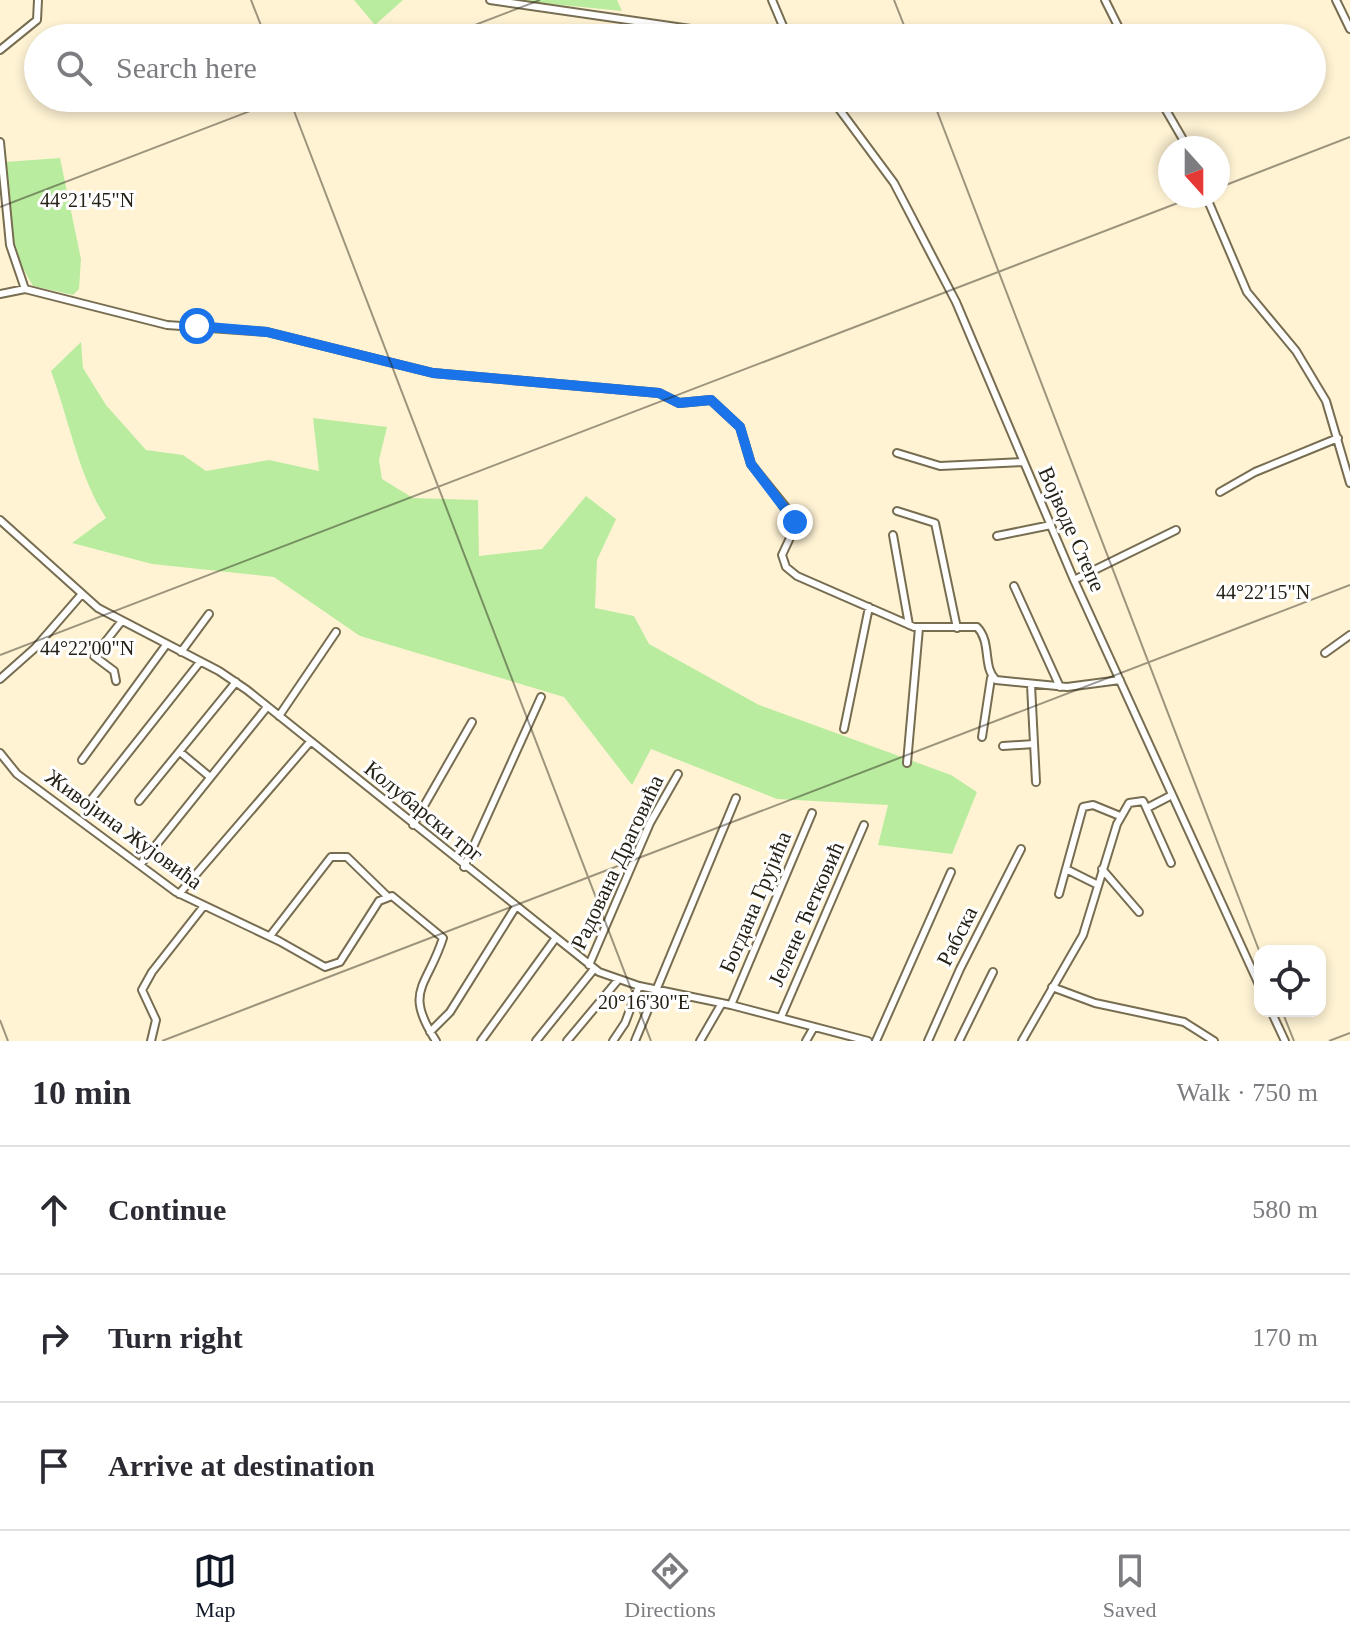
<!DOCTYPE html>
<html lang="en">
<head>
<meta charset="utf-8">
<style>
  :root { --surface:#fff; --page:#f2f2f3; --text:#2b2b33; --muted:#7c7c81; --line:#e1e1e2; --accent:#111827 }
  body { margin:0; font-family:"Times New Roman",serif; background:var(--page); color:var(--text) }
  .controls { position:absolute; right:24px; bottom:24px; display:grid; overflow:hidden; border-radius:16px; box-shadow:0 4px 12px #0003 }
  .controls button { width:72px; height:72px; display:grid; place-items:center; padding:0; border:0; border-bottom:2px solid var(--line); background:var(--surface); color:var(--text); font:40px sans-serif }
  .compass { position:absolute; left:1158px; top:136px; width:72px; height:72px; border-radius:50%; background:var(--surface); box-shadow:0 4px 12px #0003; rotate:159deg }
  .stop { position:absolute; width:24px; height:24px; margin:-18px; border:6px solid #1a73e8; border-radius:50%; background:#fff }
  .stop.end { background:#1a73e8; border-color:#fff; box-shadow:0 2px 8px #0008 }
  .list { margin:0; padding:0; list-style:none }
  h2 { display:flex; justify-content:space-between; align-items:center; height:104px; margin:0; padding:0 32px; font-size:34px }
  h2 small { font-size:26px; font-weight:400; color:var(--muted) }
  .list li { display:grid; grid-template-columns:52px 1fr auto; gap:24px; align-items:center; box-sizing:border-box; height:128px; padding:0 32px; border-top:2px solid var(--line) }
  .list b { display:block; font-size:30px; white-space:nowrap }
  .list em { font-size:26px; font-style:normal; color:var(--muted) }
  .icon { flex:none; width:44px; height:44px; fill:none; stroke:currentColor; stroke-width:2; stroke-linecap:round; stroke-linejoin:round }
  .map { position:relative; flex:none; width:1350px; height:1041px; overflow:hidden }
  .search { position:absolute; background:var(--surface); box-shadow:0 4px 12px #0003; left:24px; right:24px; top:24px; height:88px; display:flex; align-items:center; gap:20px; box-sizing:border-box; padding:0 28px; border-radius:44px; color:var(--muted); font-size:30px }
  .sheet { height:488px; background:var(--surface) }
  nav { display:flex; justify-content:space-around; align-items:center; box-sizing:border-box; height:112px; border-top:2px solid var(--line); background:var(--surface); font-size:22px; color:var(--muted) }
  nav a { display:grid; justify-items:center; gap:4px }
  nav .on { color:var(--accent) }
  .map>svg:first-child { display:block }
  .green { fill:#baec9f }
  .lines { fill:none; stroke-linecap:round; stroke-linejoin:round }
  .minor-casing { stroke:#776d51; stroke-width:10 }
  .minor { stroke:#fff; stroke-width:6 }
  .route { stroke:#1a73e8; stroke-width:10 }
  .ticks { fill:none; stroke:#262116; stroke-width:2; stroke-opacity:0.45 }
  .labels { text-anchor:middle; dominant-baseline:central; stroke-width:6; stroke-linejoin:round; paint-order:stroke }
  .street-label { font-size:22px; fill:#262116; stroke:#fff }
  .ticks-label { font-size:20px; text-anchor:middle; fill:#262116; stroke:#fff; stroke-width:6; stroke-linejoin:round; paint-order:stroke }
</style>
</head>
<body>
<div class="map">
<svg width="1350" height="1041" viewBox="0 0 1350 1041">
  <rect width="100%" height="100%" fill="#fff3d4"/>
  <path class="green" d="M354,0h49l-28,25z
    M511,0h106l5,11z
    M60,158l21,101 -2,30 -6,6 -40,-9c-27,-42 -24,-77 -28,-124z
    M81,342l2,26 23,37 40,45 37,5 23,16 63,-11 50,11 -6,-53 74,9 -8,33 3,19 31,19 65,2 1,56 63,-7 44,-53 30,23 -19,41 -2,48 39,8 15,28 110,61 192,70 26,17 -25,62 -74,-9 10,-40 -111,-6 -126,-50 -19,36 -68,-88 -204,-61 -86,-59 -122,-13 -80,-21 34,-25c-27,-41 -37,-98 -55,-147z"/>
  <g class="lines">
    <g class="minor-casing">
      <path id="minor" d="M490,0l263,38
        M772,0l16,38
        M1105,0l19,38
        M1336,0l14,29
        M0,50l37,-30 1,-20
        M831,98l63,85 62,119 118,278 186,407
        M1159,98l29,50
        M0,142l10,103 15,44 -25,5
        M1206,196l41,96 49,59 30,50 24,82
        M25,289l142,36 100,7 166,41 226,20 20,10 32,-3 29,27 11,37 42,52 2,11 -13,28 4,12 11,9 117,51h63c15,15 5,40 19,53l71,7 53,-7
        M897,453l43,13 83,-4
        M1220,492l35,-20 83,-34
        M897,511l38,12 22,105
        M0,520l98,88 121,63 28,19 352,282 40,14 92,19 137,36
        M893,535l16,90
        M997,536l54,-11
        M1074,580l102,-50
        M1014,586l46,101
        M181,652l28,-38
        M1325,653l25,-18
        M0,679l35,-31 46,-53
        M116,681l-2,-10 -20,-15 27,-34
        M1031,685l5,97
        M279,716l57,-84
        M844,729l25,-122
        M982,737l9,-59
        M1003,746l31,-2
        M180,752l30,25
        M0,753l17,21 159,118 103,49 46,26 15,-5 39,-61 13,-5 51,42c-16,50 -40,52 -7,103
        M82,760l84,-115
        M907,763l12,-135
        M139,801l97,-119
        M86,806l114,-144
        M1147,808l25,-13
        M413,825l59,-103
        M140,865l127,-158
        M464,867l77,-170
        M1066,869l32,16
        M1102,869l37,43
        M179,894l131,-152
        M1059,894l24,-87 10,-2 27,11
        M270,936l61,-79h16l40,39
        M589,965l61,-142 28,-49
        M1052,987l43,16 89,19 30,19
        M731,1005l81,-192
        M1271,1011l14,30
        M781,1017l83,-192
        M430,1032l20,-20 65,-104
        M151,1041l5,-21 -14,-30 10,-18 51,-65
        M481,1041l74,-102
        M536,1041l58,-72
        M567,1041l51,-61
        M613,1041l12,-18 14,-37
        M635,1041l101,-243
        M700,1041l22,-38
        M806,1041l8,-14
        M876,1041l75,-169
        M928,1041l32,-72 61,-120
        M959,1041l34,-69
        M1022,1041l61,-106 34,-111 12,-21 14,-2 2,4 26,58"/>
    </g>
    <use href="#minor" class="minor"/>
  </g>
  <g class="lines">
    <path class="route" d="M197,326l70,6 166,41 226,20 20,10 32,-3 29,27 11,37 44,58"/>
  </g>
  <path class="ticks" d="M251,0l15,38M894,0l15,38M441,38l99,-38M289,98l362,943M932,98l328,855M1218,188l132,-51M0,207l284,-109M0,655l1196,-459M1282,1011l12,30M0,1020l8,21M162,1041l1188,-456M1329,1041l21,-8"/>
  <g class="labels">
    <g class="street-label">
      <text transform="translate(1072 529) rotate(66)">Војводе Степе</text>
      <text transform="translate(424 811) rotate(39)">Колубарски трг</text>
      <text transform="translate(124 829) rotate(36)">Живојина Жујовића</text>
      <text transform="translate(617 862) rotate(-65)">Радована Драговића</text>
      <text transform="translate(755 902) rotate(-67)">Богдана Грујића</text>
      <text transform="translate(806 914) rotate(-66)">Јелене Ћетковић</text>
      <text transform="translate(957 936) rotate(-63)">Рабска</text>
    </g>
  </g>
  <g class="ticks-label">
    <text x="87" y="207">44°21'45"N</text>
    <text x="1263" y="599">44°22'15"N</text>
    <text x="87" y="655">44°22'00"N</text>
    <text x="644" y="1009">20°16'30"E</text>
  </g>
</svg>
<div class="controls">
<button><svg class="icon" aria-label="locate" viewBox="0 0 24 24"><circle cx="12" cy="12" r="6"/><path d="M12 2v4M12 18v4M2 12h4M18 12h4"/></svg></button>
</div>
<svg class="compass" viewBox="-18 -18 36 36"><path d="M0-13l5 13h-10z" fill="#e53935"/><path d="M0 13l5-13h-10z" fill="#7c7c81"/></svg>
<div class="stop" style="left:197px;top:326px"></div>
<div class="stop end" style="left:795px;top:522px"></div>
<div class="search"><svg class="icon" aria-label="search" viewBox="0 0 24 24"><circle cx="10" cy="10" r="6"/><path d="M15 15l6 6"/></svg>Search here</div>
</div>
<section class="sheet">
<h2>10 min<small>Walk · 750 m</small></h2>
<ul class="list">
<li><svg class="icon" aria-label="ahead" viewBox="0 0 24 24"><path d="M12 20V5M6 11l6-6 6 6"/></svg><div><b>Continue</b></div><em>580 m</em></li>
<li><svg class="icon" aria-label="right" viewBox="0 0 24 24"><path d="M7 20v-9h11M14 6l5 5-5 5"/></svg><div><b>Turn right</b></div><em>170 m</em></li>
<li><svg class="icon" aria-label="arrive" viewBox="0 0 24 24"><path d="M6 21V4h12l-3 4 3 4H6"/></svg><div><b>Arrive at destination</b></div></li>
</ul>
</section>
<nav>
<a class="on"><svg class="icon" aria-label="map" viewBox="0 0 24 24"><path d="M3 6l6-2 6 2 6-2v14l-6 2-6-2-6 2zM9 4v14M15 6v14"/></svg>Map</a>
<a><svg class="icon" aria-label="directions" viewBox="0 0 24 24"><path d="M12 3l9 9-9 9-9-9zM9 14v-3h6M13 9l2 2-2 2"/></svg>Directions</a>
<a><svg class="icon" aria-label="saved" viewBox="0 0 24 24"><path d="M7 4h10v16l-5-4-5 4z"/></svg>Saved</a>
</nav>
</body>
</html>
